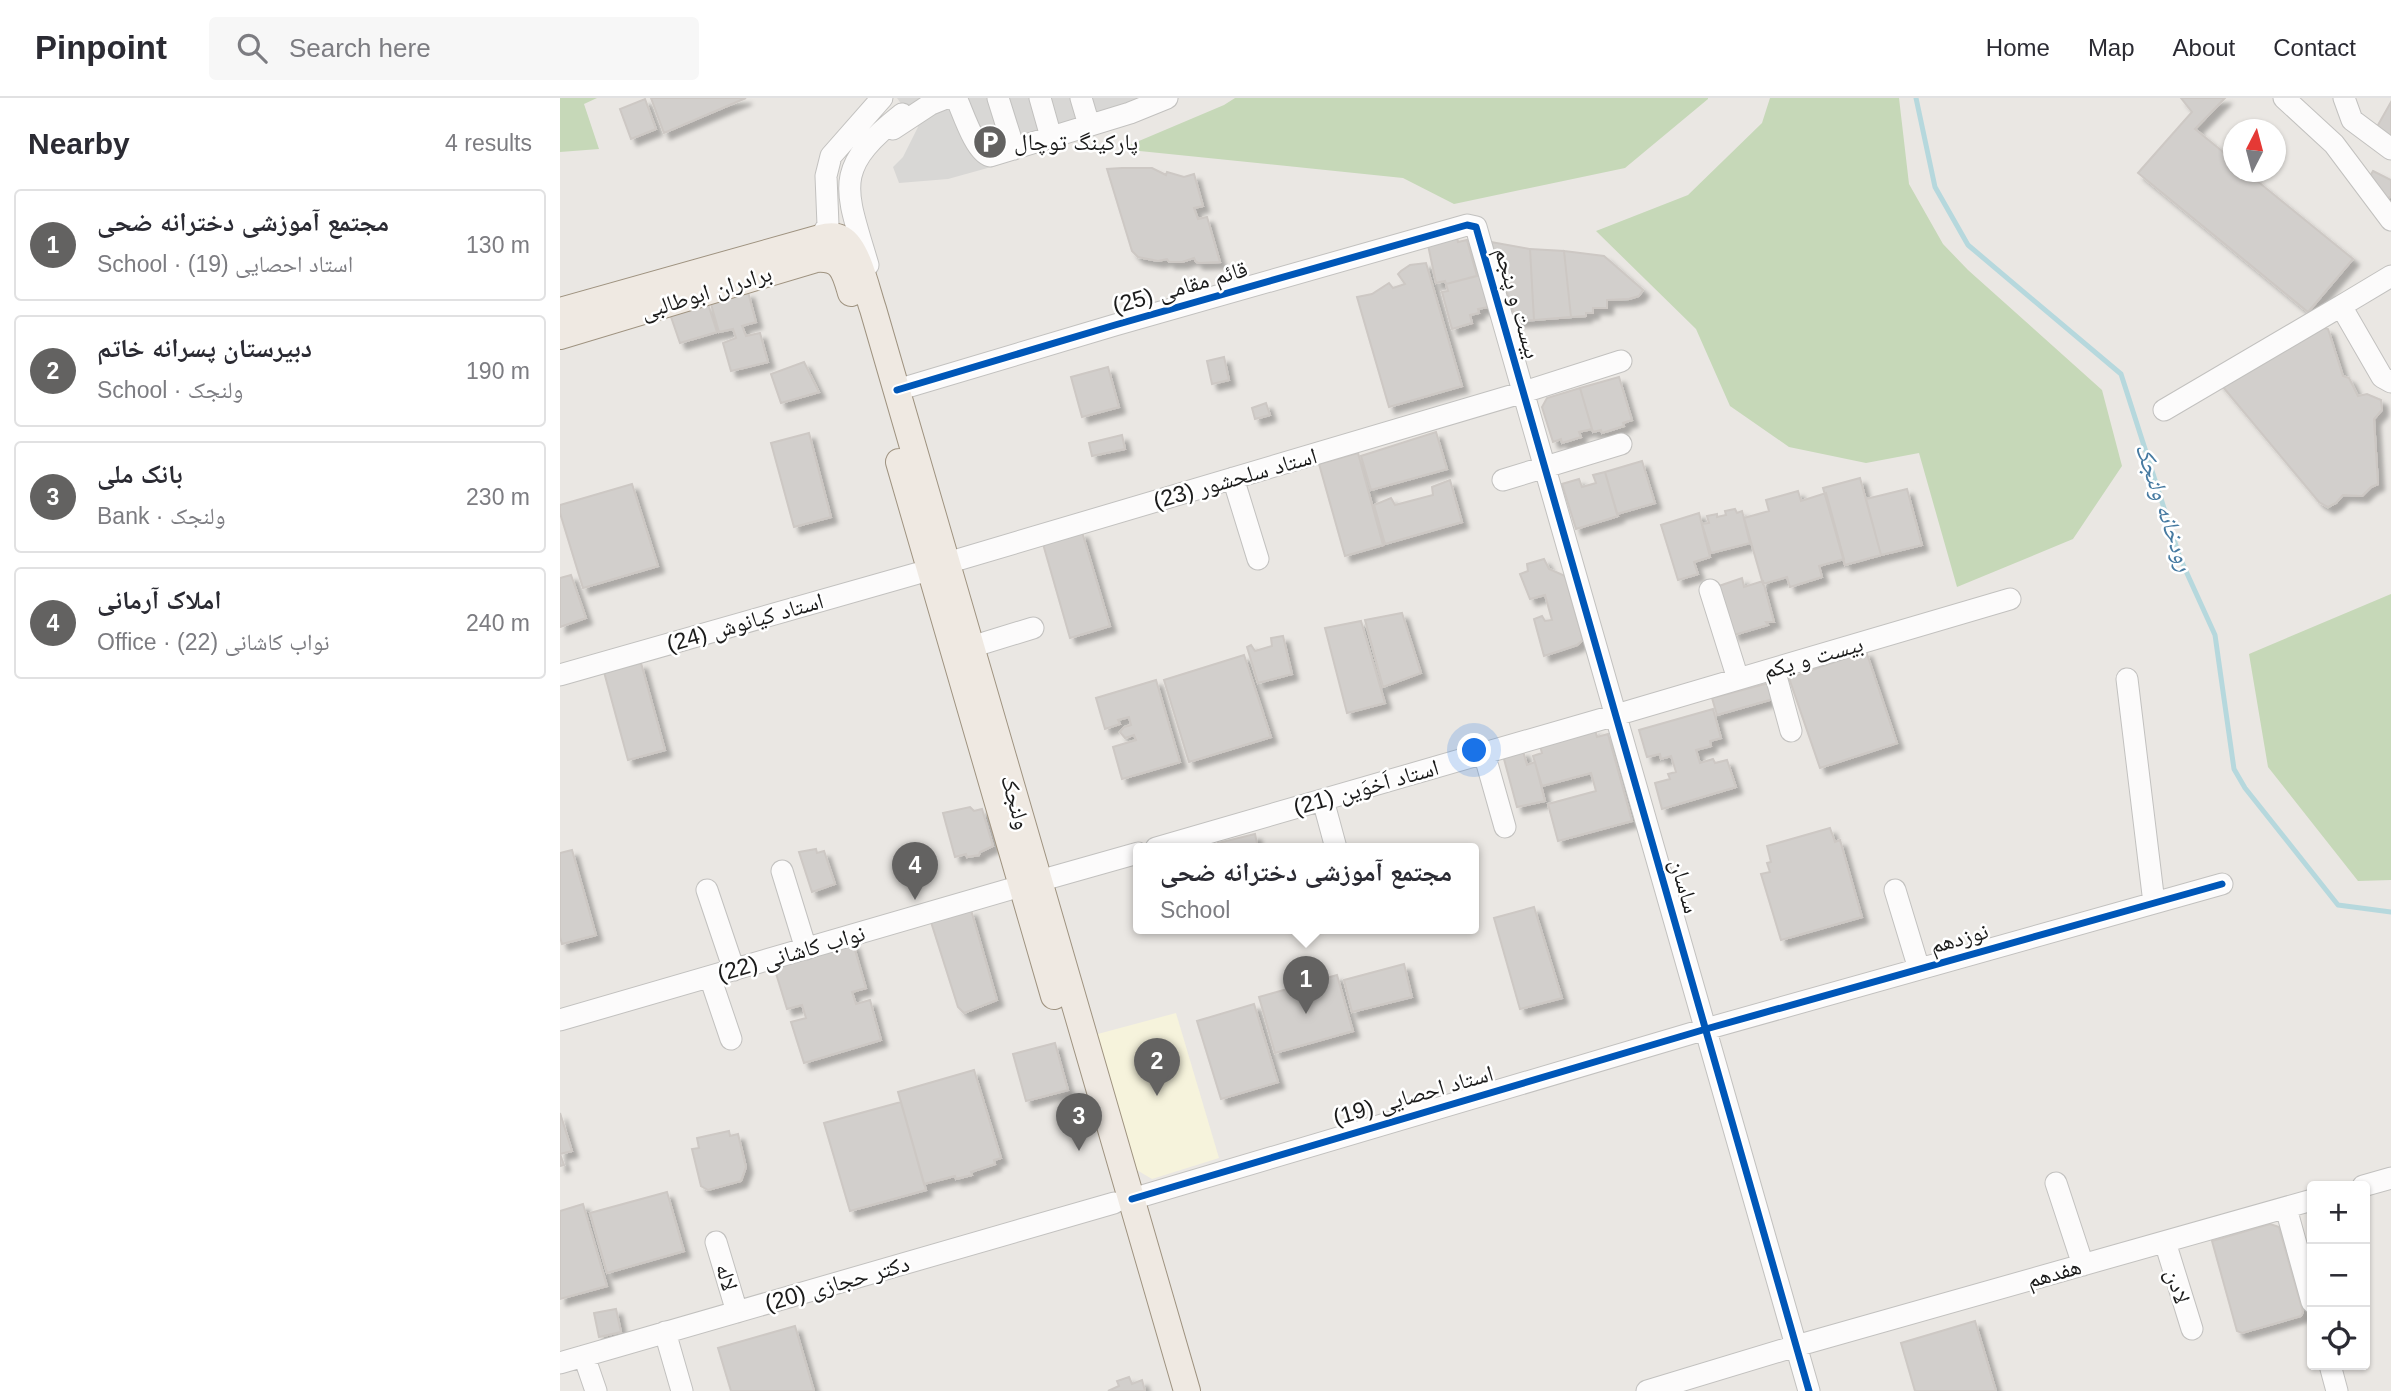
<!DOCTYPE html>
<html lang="en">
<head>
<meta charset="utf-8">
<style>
  :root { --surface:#fff; --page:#f7f7f7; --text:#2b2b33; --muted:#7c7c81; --line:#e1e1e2; --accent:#636261 }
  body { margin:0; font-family:Helvetica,"Noto Naskh Arabic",sans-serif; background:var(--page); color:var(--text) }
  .controls { position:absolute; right:21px; bottom:21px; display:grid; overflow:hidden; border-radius:7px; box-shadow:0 2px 5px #0004 }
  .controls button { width:63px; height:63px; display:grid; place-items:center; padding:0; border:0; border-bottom:2px solid var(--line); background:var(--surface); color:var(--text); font:35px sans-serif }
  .compass { position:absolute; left:1663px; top:21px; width:63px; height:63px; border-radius:50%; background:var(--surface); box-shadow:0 2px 5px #0004; rotate:6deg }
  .you { position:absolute; left:915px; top:653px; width:24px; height:24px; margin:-18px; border:5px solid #fff; border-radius:50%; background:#1a73e8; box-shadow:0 0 0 10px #1a73e833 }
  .badge { display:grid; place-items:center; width:46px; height:46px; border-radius:50%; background:var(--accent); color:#fff; font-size:23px; font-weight:700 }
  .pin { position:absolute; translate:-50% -58px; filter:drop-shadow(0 2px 4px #0008) }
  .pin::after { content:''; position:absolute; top:37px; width:24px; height:21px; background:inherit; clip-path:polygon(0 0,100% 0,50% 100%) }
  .popup { position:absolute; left:573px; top:745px; width:346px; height:91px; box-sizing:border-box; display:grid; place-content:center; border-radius:7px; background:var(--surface); filter:drop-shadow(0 2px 5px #0005); font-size:23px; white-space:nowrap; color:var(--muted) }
  .popup b { font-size:26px; color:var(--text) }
  .popup::after { content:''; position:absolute; left:50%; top:100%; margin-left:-14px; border:14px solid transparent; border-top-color:var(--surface) }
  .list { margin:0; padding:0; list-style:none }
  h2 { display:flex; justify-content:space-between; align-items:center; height:91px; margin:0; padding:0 28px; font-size:30px }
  h2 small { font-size:23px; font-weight:400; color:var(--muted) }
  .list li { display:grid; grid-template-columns:46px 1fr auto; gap:21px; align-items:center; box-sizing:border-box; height:112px; margin:0 14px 14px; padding:0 14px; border:2px solid var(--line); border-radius:7px }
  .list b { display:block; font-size:26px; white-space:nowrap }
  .list p { margin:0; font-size:23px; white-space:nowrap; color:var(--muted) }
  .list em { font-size:23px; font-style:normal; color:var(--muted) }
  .icon { flex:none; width:38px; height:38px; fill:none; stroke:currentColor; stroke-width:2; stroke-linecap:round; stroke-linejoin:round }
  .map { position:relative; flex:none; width:1831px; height:1293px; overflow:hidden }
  header { display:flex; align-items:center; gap:42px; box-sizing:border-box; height:98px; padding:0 35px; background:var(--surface); border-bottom:2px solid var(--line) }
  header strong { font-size:33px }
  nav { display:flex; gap:38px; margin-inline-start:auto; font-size:24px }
  .search { width:490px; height:63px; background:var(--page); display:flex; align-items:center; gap:18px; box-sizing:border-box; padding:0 24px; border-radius:7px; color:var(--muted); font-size:26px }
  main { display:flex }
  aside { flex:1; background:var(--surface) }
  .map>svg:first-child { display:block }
  .education { fill:#f6f3dc }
  .forest { fill:#c6d8b8 }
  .parking { fill:#d8d7d5 }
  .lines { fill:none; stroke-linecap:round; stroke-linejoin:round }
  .stream { stroke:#b6d8dd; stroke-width:5 }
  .building { fill:#d2cfcc; stroke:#cdc8c4; stroke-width:2; filter:url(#shadow) }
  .minor-casing { stroke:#c2c1bf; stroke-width:23 }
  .major-casing { stroke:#9f9380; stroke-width:28 }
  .minor { stroke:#fcfbfb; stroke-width:21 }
  .major { stroke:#efe9e2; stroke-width:26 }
  .cycleway-casing { stroke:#fff; stroke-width:11 }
  .cycleway { stroke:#0057b8; stroke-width:7 }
  .labels { text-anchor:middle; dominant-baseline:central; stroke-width:5; stroke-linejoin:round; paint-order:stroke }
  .poi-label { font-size:23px; fill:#1b1b1b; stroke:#fff; text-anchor:start }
  .street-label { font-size:23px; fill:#1b1b1b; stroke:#fff }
  .water-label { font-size:24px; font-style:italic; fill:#467aa1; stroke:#fff }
</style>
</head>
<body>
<header>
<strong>Pinpoint</strong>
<div class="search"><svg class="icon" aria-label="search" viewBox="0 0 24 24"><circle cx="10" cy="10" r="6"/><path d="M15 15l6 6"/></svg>Search here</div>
<nav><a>Home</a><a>Map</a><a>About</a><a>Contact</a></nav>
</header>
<main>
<aside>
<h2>Nearby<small>4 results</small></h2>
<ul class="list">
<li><span class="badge">1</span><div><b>مجتمع آموزشی دخترانه ضحی</b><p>School · استاد احصایی (19)</p></div><em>130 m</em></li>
<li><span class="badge">2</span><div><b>دبیرستان پسرانه خاتم</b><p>School · ولنجک</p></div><em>190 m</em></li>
<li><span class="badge">3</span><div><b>بانک ملی</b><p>Bank · ولنجک</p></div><em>230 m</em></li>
<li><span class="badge">4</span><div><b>املاک آرمانی</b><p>Office · نواب کاشانی (22)</p></div><em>240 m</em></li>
</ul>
</aside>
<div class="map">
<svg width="1831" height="1293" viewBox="0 0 1831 1293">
  <defs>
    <filter id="shadow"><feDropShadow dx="6" dy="6" stdDeviation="2" flood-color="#0004"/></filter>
  </defs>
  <rect width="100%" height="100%" fill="#eae7e3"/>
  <path class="education" d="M616,915l43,145 -67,21 -17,-10 -41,-134z"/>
  <path class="forest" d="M0,0h37l-13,6 15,45 -39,3z
    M675,0h473v1l-83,69 -171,36 -51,-26 -283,-29 104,-44z
    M1210,0h129l10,86 34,60 25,26 134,120 20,76 -49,73 -116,48 -38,-134 -53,10 -77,-16 -59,-41 -34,-77 -100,-98 92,-36 74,-72z
    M1831,496v286l-33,1 -90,-114 -19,-113z"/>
  <path class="parking" d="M337,0h282l-59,27 -118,39 -54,15 -49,4 -6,-16 10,-10 15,-30z"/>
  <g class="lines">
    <path class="stream" d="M1356,0l19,89 33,58 153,129 59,184 35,77 19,134 11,19 93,117 53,7"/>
  </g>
  <path class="building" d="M91,0h95l-82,35z
    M1621,0h44l-30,31 39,32v11h12l107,87 -45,53 -170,-139 54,-61z
    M85,1l11,30 -25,10 -11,-30z
    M1831,4v39l-17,-9z
    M562,70h30l14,7 1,-3 17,5 10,-3 9,32 -9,2 4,11 9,-2 13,45 -21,1 -3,-1 -2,-4 -12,4h-13l-2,-3 -9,2 -20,-4 -6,-6 -25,-82z
    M1813,73l18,9v16l-7,6 -17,-21z
    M897,140l1,4 9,-2 10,36 -31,8 -1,-3 -9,2 -8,-38z
    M931,144l39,7 4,71 -18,1z
    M970,151l34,2 7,66 -37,3z
    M1004,153l40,5 39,34 -4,6 -10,3 -22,1v8h-14v5h-7v3l-15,1z
    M866,165l36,123 -73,21 -32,-110 15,-3 17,-11 4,5 12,-4 -7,-10 3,-3 9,-6z
    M920,177l8,32 -10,2 1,4 -9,2 2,8 -20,6 -10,-37 6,-1 -2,-7z
    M188,194l8,30 -14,4 4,10 14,-3 8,29 -37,9 -8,-28 13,-5 -3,-9 -14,3 -8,-28z
    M148,206l9,28 -37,11 -10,-29z
    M1755,228l13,3 15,47 6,2 9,18 9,-2 14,6 1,10 -8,9 4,65 -7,3 -9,9 -19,-1 -7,8 -8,4 -9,-5 -101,-121z
    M664,259l5,23 -17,4 -5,-23z
    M244,264l15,30 -38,11 -10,-29z
    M548,269l11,40 -37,10 -11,-40z
    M1059,279l13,43 -9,3 1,3 -22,7 -1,-3 -8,2 -13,-44z
    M1020,290l12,41 -13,3 2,5 -19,6 -1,-4 -8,3 -11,-35 5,-9z
    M706,305l4,12 -15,4 -3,-11z
    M876,334l11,37 -76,21 -10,-34z
    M249,335l22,84 -37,10 -23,-84z
    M562,337l3,14 -33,7 -3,-13z
    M798,355l25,92 -38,11 -26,-92z
    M1082,363l13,42 -38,11 -12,-42z
    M1045,374l13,44 -42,13 -14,-45 17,-5 3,8 14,-4 -3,-8z
    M1300,380l21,77 -36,10 -22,-77z
    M890,382l12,42 -77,22 -11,-39 17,-7 4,7 38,-10 -1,-8z
    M72,386l26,82 -75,22 -23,-75v-8z
    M1347,391l15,56 -41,10 -15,-56z
    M1238,393l3,10 25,-8 18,66 -25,7 3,11 -32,10 -3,-10 -24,7 -19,-66 25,-7 -3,-11z
    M1175,411l2,4 5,-2 8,32 -39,10 -9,-29 7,-1 -2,-7 10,-2v3l9,-2 -1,-4z
    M1139,415l11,44 -16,5 4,12 -20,6 -17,-55z
    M522,434l28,94 -40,12 -27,-94z
    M984,461l5,10 16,7 18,64 -6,5 -33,11 -10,-37 8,-3 3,5 7,-1 -7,-25 -15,4 -10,-25 8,-3 -1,-7z
    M11,477l15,43 -26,9v-49z
    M1182,480l2,9 19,-6 11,41h-8l2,3 -34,10 -15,-49z
    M842,515l19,60 -38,14 -18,-67z
    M801,523l24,82 -38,10 -22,-85z
    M723,538l9,38 -34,9 -11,-36 4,-2 4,6 17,-5 -1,-8z
    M1306,553l31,92 -77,25 -31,-90z
    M684,557l27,82 -82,25 -25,-82z
    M81,565l24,87 -37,10 -24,-88z
    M596,582l24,82 -58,17 -9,-32 23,-7 -2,-5 -9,3 -5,-6 4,-5 7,-2 -2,-8 -11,3 2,4 -15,5 -9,-31z
    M1209,585l4,16 -56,16 -5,-17z
    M1153,611l8,29 -11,3 1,5 -15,4 4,13 13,-4 2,4 12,-3 9,27 -74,22 -7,-26 15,-4 -2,-5 8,-2 -5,-16 -10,3 -1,-5 -13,3 -8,-27z
    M1035,632l2,7 11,-3 24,87 -74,20 -10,-37 48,-13 -5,-18 -49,13 -9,-30 9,-3 -2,-7z
    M963,653l4,14 8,-3 10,39 -28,6 -13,-48 1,-3z
    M410,709l4,4 8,-2 11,37 -13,6 -1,3 -12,2 -1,-3 -11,3 -12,-44z
    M1270,730l5,14 5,-2 22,77 -81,23 -20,-66 9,-2 -3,-9 4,-1 -4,-16z
    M695,736l3,14h-39l-1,-5z
    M256,751l1,4 7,-2 11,33 -23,8 -13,-40z
    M12,752l24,85 -34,9 -2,-7v-84z
    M974,809l28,91 -42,11 -26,-91z
    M411,812l26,90 -33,13 -6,-6 -27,-85z
    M293,845l13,45 -14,4 4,12 14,-4 11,40 -77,23 -13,-41 15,-4 -4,-13 -15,4 -13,-42z
    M844,866l8,33 -60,15 -8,-32z
    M777,877l16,56 -78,22 -16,-56z
    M694,906l24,78 -57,17 -24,-78z
    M495,945l13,47 -42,11 -13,-47z
    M414,972l27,88 -7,2 1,4 -24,8 1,3 -16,4 -1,-3 -31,8 -26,-92z
    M341,1004l25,88 -76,21 -26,-88z
    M0,1015l12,38 -12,3 4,11 -4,1z
    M169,1033l1,5 8,-2 8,33 -5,14 -33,9 -7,-4 -9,-37 7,-1 -2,-10z
    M107,1094l17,59 -77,22 -17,-60z
    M23,1106l24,82 -47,13v-88z
    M1710,1126l9,3 24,85 -2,4 -59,17 -5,-2 -25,-90z
    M56,1211l5,23 -22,5 -5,-24z
    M1415,1223l21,70h-81l-14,-48z
    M235,1228l19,65h-83l-13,-43z
    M569,1279l3,7 10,-4 3,11h-37l11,-5 -2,-5z"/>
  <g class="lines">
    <g class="minor-casing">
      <path id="minor" d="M393,0l5,4c6,14 18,50 32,54l140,-43 37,-15
        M438,0l16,51
        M480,0l11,39
        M521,0l8,27
        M1724,0l50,46 57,76
        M1784,0l8,22 39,29
        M333,31l38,-25 15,-6
        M260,140l8,-13 -2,-49 5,-20 51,-58
        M308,167c-23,-78 -36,-96 34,-151
        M1831,178l-50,30 41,71 9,5
        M337,292l218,-65 352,-100 9,2 333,1164
        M1604,312l177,-104
        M673,380l25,81
        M943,382l118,-36
        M387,465l577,-171 97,-31
        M1150,492l28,89
        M411,549l62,-19
        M1214,571l17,62
        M0,577l369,-105
        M1567,581l27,224
        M924,655l21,74
        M763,702l13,48
        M596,750l460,-133 394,-116
        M222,773l24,78
        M479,783l99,-28
        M147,792l27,80
        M1335,792l24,79
        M150,879l21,62
        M0,922l461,-134
        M1496,1085l27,82
        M1803,1088l28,-8
        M572,1101l574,-170 516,-145
        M1726,1110l26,94
        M156,1144l21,70
        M1605,1144l27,87
        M105,1234l17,59
        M24,1258l12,35
        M0,1265l554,-160
        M1770,1267l7,26
        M1087,1293l149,-45 516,-146"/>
    </g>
    <g class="major-casing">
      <path id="major" d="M0,213l260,-73c8,-2 15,-3 22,1 16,9 25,53 31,70l314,1082
        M0,238l256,-77c26,-2 29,13 35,34
        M339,364l155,534"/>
    </g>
    <use href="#minor" class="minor"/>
    <use href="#major" class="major"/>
    <g class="cycleway-casing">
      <path id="cycleway" d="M337,292l218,-65 352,-100 9,2 333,1164
        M572,1101l574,-170 516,-145"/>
    </g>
    <use href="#cycleway" class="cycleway"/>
  </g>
  <defs>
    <g id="parking-disc" transform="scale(1.75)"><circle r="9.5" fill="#636261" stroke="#fff"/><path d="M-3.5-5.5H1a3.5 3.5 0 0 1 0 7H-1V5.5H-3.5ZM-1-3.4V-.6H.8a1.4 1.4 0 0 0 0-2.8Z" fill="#fff"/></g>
  </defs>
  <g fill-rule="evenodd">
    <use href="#parking-disc" x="430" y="44"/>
  </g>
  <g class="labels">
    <g class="poi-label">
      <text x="454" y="44">پارکینگ توچال</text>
    </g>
    <g class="street-label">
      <text transform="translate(620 189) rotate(-16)">قائم مقامی (25)</text>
      <text transform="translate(146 194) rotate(-17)">برادران ابوطالبی</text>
      <text transform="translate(958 205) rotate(74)">بیست و پنجم</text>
      <text transform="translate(675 380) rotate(-16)">استاد سلحشور (23)</text>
      <text transform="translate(185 524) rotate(-16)">استاد کیانوش (24)</text>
      <text transform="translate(1253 559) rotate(-16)">بیست و یکم</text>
      <text transform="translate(806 689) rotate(-16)">استاد اَخوَين (21)</text>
      <text transform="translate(456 704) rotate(74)">ولنجک</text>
      <text transform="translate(1125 788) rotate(74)">ساسان</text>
      <text transform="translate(1399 840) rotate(-16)">نوزدهم</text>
      <text transform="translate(231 855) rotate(-16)">نواب کاشانی (22)</text>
      <text transform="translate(853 997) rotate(-16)">استاد احصایی (19)</text>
      <text transform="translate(1494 1175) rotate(-16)">هفدهم</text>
      <text transform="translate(167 1179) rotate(74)">لاله</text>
      <text transform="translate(277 1185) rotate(-16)">دکتر حجازی (20)</text>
      <text transform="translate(1618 1188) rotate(73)">لادن</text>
    </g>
    <g class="water-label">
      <text transform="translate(1605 409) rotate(71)">رودخانه ولنجک</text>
    </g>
  </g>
</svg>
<div class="controls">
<button>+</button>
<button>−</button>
<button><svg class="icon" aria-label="locate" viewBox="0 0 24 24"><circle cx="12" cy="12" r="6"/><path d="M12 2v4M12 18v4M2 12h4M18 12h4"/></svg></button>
</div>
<svg class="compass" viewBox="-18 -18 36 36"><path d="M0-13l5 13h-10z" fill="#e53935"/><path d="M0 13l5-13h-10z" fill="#7c7c81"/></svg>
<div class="you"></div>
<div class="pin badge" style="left:746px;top:916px">1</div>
<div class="popup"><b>مجتمع آموزشی دخترانه ضحی</b>School</div>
<div class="pin badge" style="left:597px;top:998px">2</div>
<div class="pin badge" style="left:519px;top:1053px">3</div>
<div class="pin badge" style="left:355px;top:802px">4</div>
</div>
</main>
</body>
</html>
